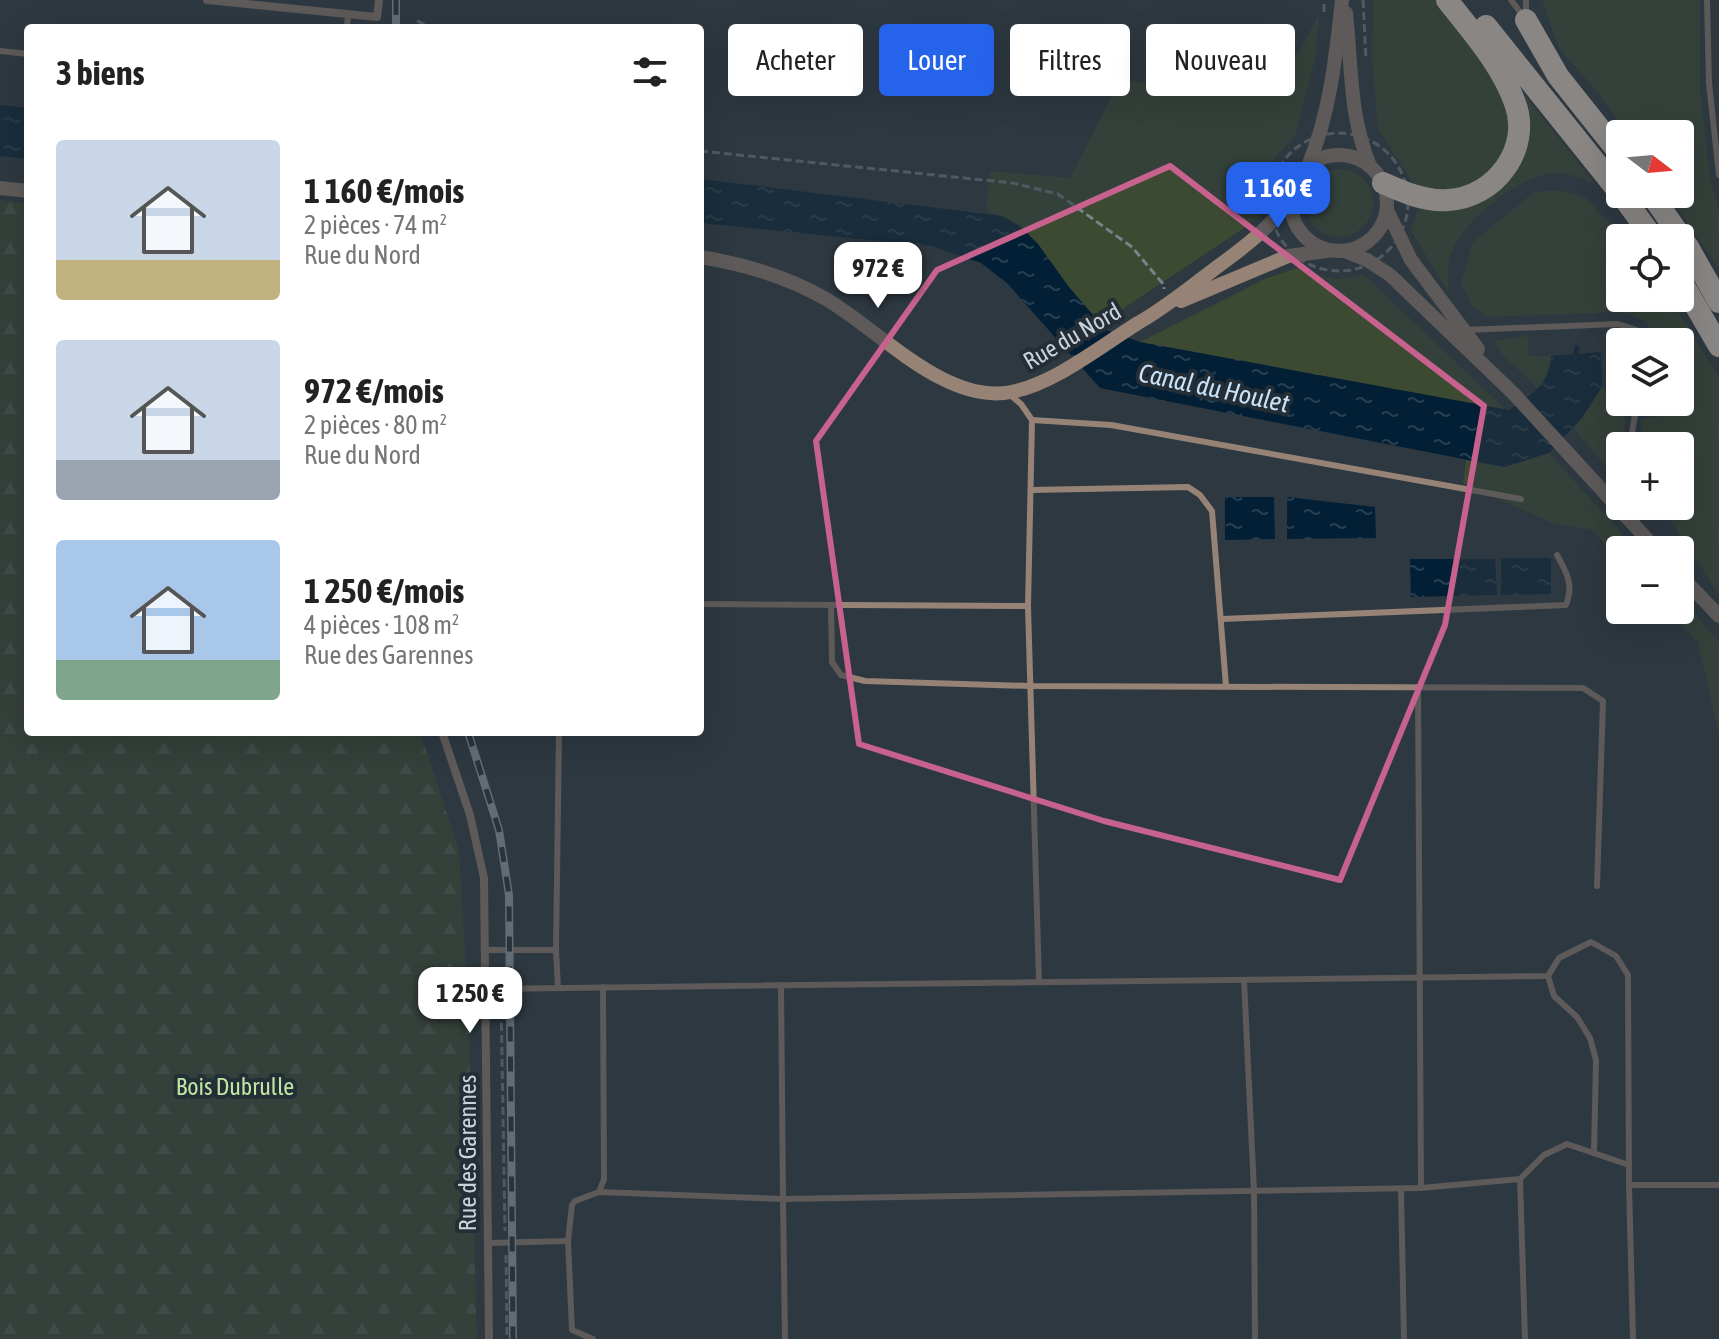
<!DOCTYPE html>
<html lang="fr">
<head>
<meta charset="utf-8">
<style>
	body { margin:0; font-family:"Asap Condensed",sans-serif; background:#f6f6f6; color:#222; height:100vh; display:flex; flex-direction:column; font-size:30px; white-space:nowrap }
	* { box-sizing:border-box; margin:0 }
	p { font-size:26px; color:#767676 }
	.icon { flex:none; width:44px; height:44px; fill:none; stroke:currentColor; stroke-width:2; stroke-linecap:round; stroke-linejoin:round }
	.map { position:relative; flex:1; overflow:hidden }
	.side { position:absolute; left:24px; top:24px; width:680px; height:712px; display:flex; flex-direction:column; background:#fff; border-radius:8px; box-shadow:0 8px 32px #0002 }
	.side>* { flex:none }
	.top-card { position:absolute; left:728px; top:24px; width:760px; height:72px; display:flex; gap:16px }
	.needle { width:52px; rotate:106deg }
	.buttons { position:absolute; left:1606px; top:120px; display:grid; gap:16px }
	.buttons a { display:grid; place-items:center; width:88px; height:88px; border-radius:8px; background:#fff; box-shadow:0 8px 32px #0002; font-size:40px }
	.price { position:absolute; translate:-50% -68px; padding:0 18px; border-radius:16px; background:#fff; color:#222; font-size:26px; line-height:52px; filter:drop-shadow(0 2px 4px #0008) }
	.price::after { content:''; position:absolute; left:50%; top:48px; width:24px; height:18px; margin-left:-12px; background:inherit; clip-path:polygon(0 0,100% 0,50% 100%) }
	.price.on { background:#2563eb; color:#fff }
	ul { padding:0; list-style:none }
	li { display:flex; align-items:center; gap:24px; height:200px; padding:0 32px }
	li span { display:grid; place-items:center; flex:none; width:224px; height:160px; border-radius:8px; color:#555 }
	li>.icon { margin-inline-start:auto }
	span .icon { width:96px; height:96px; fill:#fffc; stroke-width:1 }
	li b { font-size:34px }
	h2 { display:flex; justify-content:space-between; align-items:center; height:96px; padding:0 32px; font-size:34px }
	.chip { padding:0 28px; border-radius:8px; background:#fff; box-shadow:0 8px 32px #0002; font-size:28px; line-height:72px }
	.chip.on { background:#2563eb; color:#fff }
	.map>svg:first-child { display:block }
</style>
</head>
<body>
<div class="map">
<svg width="1719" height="1339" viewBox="0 0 1719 1339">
	<defs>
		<pattern id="forest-firs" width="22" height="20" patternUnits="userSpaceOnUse" patternTransform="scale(2)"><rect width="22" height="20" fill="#3c4a32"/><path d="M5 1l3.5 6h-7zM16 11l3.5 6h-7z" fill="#57634f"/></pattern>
		<pattern id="water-ripples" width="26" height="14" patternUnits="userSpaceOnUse" patternTransform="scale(2)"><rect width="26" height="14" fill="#021f35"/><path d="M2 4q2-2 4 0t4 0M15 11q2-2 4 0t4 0" fill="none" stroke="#263f52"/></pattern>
	</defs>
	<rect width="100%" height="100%" fill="#2d3841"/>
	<g fill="#3c4a32">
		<path d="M1373,0H1439C1473,45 1544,118 1491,173C1479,184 1456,193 1439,192C1432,191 1423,188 1415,186L1378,129L1372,59Z"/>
		<polygon points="1542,0 1700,0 1700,94 1711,183 1719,207 1719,269 1668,194 1680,194 1680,134 1627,134 1600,95 1559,48"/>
		<polygon points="1319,14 1315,59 1295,136 1276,156 1263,189 1259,218 1100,324 1002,216 986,212 990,171 1070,178 1120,80 1257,93 1299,52"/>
		<path d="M1524,94L1596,185C1583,179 1570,173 1555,173C1518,175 1456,225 1449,261C1447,271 1449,283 1449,293L1411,231L1419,204L1443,209L1477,204L1496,194L1525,154L1531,131Z"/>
		<circle cx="1339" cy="203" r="34"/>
		<polygon points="1559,190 1585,197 1624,238 1620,238 1620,298 1669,298 1719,377 1719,595 1661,506 1680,506 1680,446 1640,446 1641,419 1656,417 1656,402 1680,402 1680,342 1656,342 1647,322 1623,312 1487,317 1472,306 1461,283 1473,242 1534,192"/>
		<path d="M1300,267C1321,279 1340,282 1363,274L1506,410L1140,342L1265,279Z"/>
		<polygon points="1528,336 1529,356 1551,356 1550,372 1539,389 1503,355 1494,341"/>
		<polygon points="1602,387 1625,419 1624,446 1620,446 1620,477 1615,478 1573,427"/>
		<polygon points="1549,453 1637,550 1620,550 1620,559 1592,530 1552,523 1463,483 1466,460 1504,467"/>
		<polygon points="1680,598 1719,641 1719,735 1698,642 1668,610 1680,610"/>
	</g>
	<polygon fill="url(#forest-firs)" points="0,200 28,204 28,732 420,732 459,850 469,1021 477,1339 0,1339"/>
	<g fill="url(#water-ripples)">
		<polygon points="0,105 28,108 28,159 0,156"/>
		<path d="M700,179L1002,216L1020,226L1038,244L1069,287L1106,330L1140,342L1509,410C1533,393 1548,387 1551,356L1601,352L1602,387L1581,419L1549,453L1504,467L1100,388L1007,283L981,263L931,246L700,223Z"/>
		<polygon points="1225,497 1274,497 1275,539 1225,540"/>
		<polygon points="1287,497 1375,507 1376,538 1287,539"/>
		<polygon points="1501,558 1551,558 1551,594 1501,595"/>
		<polygon points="1410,559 1495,559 1497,595 1411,597"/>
	</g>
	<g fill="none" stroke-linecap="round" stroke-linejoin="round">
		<polyline stroke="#021f35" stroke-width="5" points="1574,360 1577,348"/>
		<g stroke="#798289" stroke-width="3" stroke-dasharray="8 4" stroke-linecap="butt">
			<polyline points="1363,0 1366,59"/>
			<polyline points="1324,12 1324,0"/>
			<polyline points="417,21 434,28"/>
			<circle cx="1339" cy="202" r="69"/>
			<polyline points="700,151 1013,183 1058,194 1132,247 1164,285 1164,289"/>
			<polyline points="501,999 505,1231"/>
			<polyline points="506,1255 507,1339"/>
		</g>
		<g stroke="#978376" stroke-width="6">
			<polyline points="1511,0 1524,17"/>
			<polyline points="1526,0 1526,17"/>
			<polyline points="1707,0 1709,83 1719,175"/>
			<polyline points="347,28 348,14"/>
			<polyline points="0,51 28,54"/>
			<polyline points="1464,330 1618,324 1637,330 1644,342"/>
			<polyline points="1008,393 1021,404 1032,420"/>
			<polyline points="1630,446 1637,402"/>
			<polyline points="1031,490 1188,487 1200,495 1212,511 1226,686"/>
			<polyline points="700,604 1028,606 1032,420 1111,425 1521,499"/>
			<polyline points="831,605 832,662 841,675 865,681 1030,686 1583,688 1603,701 1597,886"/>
			<polyline points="1028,606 1039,982"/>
			<path d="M1221,619L1566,605C1574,585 1567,573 1557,555"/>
			<polyline points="1418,687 1421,1188"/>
			<polyline points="486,950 556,950 558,988"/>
			<polyline points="556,950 559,732"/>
			<polyline points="1548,976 1554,996 1577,1017 1590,1038 1596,1060 1594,1153"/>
			<polyline points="1244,980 1254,1191 1255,1339"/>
			<polyline points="781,985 783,1199 1421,1188 1520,1179 1544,1155 1567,1144 1629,1165"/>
			<polyline points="486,989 1548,976 1559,958 1591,942 1616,956 1628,975 1629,1185 1633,1339"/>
			<polyline points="1520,1179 1525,1339"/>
			<polyline points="1629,1185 1719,1185"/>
			<polyline points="1401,1189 1404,1339"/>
			<polyline points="599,1192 783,1199 785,1339"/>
			<polyline points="488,1243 568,1241"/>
			<polyline points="593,1339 572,1330 568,1241 572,1205 575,1201 599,1192 604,1179 603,987"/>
		</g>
		<g stroke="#978376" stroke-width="8">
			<polyline points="207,0 377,17 379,0"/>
			<polyline points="442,732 470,815 484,878 489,1339"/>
		</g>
		<g stroke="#978376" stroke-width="14">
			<path d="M1346,13C1352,67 1349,115 1370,166"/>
			<circle cx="1339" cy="203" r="48"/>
			<path d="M1308,166C1330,114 1336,55 1342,0"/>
			<polyline points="0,188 28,191"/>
			<polyline points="1387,210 1411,260 1478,349"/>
			<polyline points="1345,251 1367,260 1390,275 1513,393 1657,550"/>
			<path d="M700,257C744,264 788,277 826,299C879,330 946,405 1011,392C1054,384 1101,346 1138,323C1163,309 1185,291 1208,274C1238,251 1271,230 1291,196"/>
			<polyline points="1181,301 1288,256 1327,251"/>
			<polyline points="1680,575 1719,616"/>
		</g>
		<g stroke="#f8e4d6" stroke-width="22">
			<polyline points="1526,20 1558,76 1620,154"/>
			<polyline points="1486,26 1620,193"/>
			<path d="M1383,183C1403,192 1426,202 1448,200C1495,198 1532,148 1515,103C1501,64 1472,32 1447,0"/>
			<polyline points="1621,194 1653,238"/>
			<polyline points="1651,194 1688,247 1719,302"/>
			<polyline points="1680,279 1719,346"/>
		</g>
		<g stroke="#a4abb2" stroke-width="8">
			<g id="rail">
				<polyline points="396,0 396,28"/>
				<polyline points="468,732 499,830 509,895 513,1339"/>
			</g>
		</g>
		<use href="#rail" stroke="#232e37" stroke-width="5" stroke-dasharray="15" stroke-linecap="butt"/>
	</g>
	<path d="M0 0H1719V1339H0ZM1170,166L1484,406L1445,625L1340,880L1104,821L859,744L816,441L937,270Z" fill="#2d3841" fill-opacity=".55" fill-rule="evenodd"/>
	<path fill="none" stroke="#c6628d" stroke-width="6" stroke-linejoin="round" d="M1170,166L1484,406L1445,625L1340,880L1104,821L859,744L816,441L937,270Z"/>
	<g text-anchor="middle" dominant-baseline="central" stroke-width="8" stroke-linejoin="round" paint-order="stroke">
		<g font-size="24" fill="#ccd2d8" stroke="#232e37">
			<text transform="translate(1072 336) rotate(-30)">Rue du Nord</text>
			<text transform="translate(467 1153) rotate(-90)">Rue des Garennes</text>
		</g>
		<g font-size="24" fill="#c0e6a2" stroke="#232e37">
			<text x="235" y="1086">Bois Dubrulle</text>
		</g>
		<g font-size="26" font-style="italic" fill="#cae2f8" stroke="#232e37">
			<text transform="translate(1214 388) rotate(12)">Canal du Houlet</text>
		</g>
	</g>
</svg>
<div class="buttons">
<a><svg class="needle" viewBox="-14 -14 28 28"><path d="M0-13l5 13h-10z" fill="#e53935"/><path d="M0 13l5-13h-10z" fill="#767676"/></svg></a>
<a><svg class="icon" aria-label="locate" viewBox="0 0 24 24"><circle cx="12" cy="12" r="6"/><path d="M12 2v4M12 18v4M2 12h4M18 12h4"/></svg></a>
<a><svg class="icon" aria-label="layers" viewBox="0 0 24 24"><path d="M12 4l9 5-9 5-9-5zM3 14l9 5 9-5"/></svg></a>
<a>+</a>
<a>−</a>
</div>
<b class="price on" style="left:1278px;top:230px">1 160 €</b>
<b class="price" style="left:878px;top:310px">972 €</b>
<b class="price" style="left:470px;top:1035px">1 250 €</b>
<div class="top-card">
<a class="chip">Acheter</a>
<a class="chip on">Louer</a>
<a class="chip">Filtres</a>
<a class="chip">Nouveau</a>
</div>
<section class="side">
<h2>3 biens<svg class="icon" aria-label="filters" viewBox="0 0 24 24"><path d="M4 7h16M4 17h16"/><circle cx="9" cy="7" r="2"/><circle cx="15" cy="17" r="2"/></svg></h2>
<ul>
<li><span style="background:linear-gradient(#c9d6e8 75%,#c2b280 0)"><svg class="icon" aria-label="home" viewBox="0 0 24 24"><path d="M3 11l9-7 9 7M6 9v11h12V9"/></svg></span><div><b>1 160 €/mois</b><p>2 pièces · 74 m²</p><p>Rue du Nord</p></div></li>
<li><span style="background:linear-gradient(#c9d6e8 75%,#9aa5b1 0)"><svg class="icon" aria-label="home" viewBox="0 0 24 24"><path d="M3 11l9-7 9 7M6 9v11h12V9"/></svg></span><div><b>972 €/mois</b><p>2 pièces · 80 m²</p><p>Rue du Nord</p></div></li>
<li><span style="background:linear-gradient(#a9c7e8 75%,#7fa58c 0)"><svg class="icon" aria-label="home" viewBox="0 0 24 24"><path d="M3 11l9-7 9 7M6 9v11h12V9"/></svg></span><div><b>1 250 €/mois</b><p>4 pièces · 108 m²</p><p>Rue des Garennes</p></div></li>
</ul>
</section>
</div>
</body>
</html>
